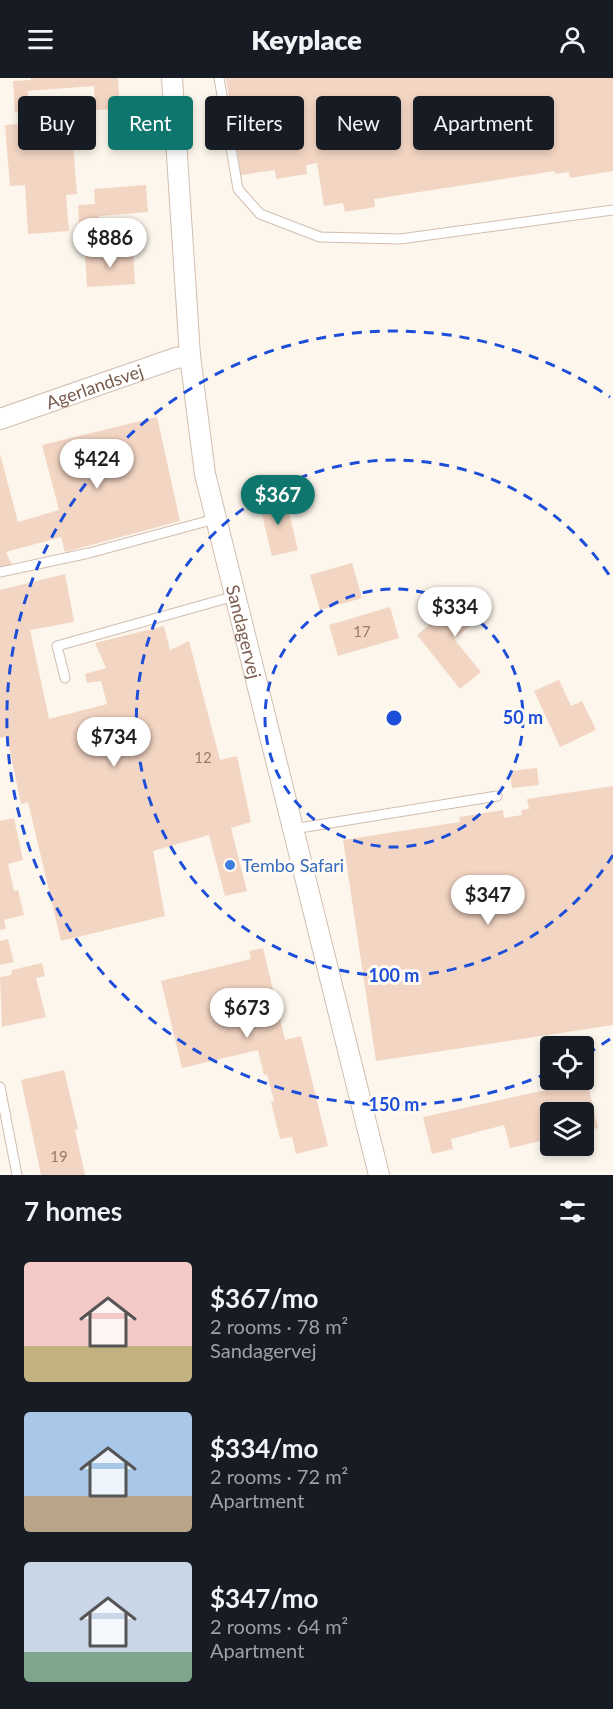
<!DOCTYPE html>
<html lang="en">
<head>
<meta charset="utf-8">
<style>
	body { margin:0; font-family:Lato,sans-serif; background:#20242c; color:#f1f3f6; height:100vh; display:flex; flex-direction:column; font-size:22px; white-space:nowrap }
	* { box-sizing:border-box; margin:0 }
	p { font-size:20px; color:#9ea1a6 }
	.icon { flex:none; width:33px; height:33px; fill:none; stroke:currentColor; stroke-width:2; stroke-linecap:round; stroke-linejoin:round }
	.map { position:relative; height:1097px; overflow:hidden }
	.details { display:flex; flex-direction:column; background:#171b24; flex:1 }
	.details>* { flex:none }
	.top-card { position:absolute; left:18px; top:18px; width:578px; height:54px; display:flex; gap:12px }
	.tools { position:absolute; left:540px; top:958px; display:grid; gap:12px }
	.tools a { display:grid; place-items:center; width:54px; height:54px; border-radius:6px; background:#171b24; box-shadow:0 3px 9px #0003; font-size:30px }
	.price { position:absolute; translate:-50% -51px; padding:0 14px; border-radius:21px; background:#fff; color:#222; font-size:20px; line-height:39px; filter:drop-shadow(0 2px 3px #0008) }
	.price::after { content:''; position:absolute; left:50%; top:36px; width:18px; height:14px; margin-left:-9px; background:inherit; clip-path:polygon(0 0,100% 0,50% 100%) }
	.price.selected { background:#0f766e; color:#fff }
	ul { padding:0; list-style:none }
	li { display:flex; align-items:center; gap:18px; height:150px; padding:0 24px }
	li span { display:grid; place-items:center; flex:none; width:168px; height:120px; border-radius:6px; color:#555 }
	li>.icon { margin-inline-start:auto }
	span .icon { width:72px; height:72px; fill:#fffc; stroke-width:1 }
	li b { font-size:26px }
	h2 { display:flex; justify-content:space-between; align-items:center; height:72px; padding:0 24px; font-size:26px }
	.tag { padding:0 21px; border-radius:6px; background:#171b24; box-shadow:0 3px 9px #0003; font-size:21px; line-height:54px }
	.tag.selected { background:#0f766e; color:#fff }
	header { display:flex; justify-content:space-between; align-items:center; height:78px; padding:0 24px; background:#171b24; font-size:27px; font-weight:800 }
	.map>svg:first-child { display:block }
</style>
</head>
<body>
<header><svg class="icon" aria-label="menu" viewBox="0 0 24 24"><path d="M4 6h16M4 12h16M4 18h16"/></svg>Keyplace<svg class="icon" aria-label="person" viewBox="0 0 24 24"><circle cx="12" cy="8" r="4"/><path d="M4 21q1-7 8-7t8 7"/></svg></header>
<div class="map">
<svg width="613" height="1097" viewBox="0 0 613 1097">
	<rect width="100%" height="100%" fill="#fdf6ec"/>
	<g fill="#f3d5c3">
		<polygon points="31,0 118,0 120,31 95,32 94,8 28,13 29,33 15,34 13,3 31,2"/>
		<polygon points="226,0 613,0 613,93 570,100 569,94 555,96 555,93 374,121 375,129 345,134 343,125 324,128 317,85 306,87 307,96 276,101 275,92 241,97"/>
		<polygon points="71,43 77,116 66,117 69,153 28,156 25,107 10,108 5,47"/>
		<polygon points="146,107 148,134 99,138 100,145 79,146 78,127 95,126 94,111"/>
		<polygon points="133,173 135,206 87,209 85,177"/>
		<polygon points="157,339 180,443 65,474 61,459 6,474 12,487 0,489 0,376 18,444 59,432 42,367"/>
		<polygon points="285,418 298,472 272,478 259,424"/>
		<polygon points="352,485 362,520 320,532 310,497"/>
		<polygon points="65,496 74,544 30,552 49,641 107,626 101,603 87,605 85,596 106,590 95,565 164,548 170,572 189,563 220,682 237,678 251,744 231,750 247,813 225,818 209,757 153,773 165,838 61,863 28,724 21,726 7,658 0,660 0,512"/>
		<polygon points="474,511 491,531 454,561 481,594 460,611 417,557"/>
		<polygon points="390,529 399,560 338,578 329,547"/>
		<polygon points="559,602 571,628 582,623 596,652 560,669 534,613"/>
		<polygon points="537,690 539,707 512,710 510,693"/>
		<polygon points="613,708 613,947 376,983 343,762 460,744 459,739 503,732 504,740 522,737 521,732 529,731 527,721"/>
		<polygon points="14,740 23,782 8,786 14,813 18,812 24,837 4,842 6,851 0,852 0,743"/>
		<polygon points="8,861 14,884 0,887 0,863"/>
		<polygon points="263,870 285,962 301,958 328,1068 296,1076 292,1059 280,1061 271,1024 274,1023 267,996 264,997 258,972 182,990 161,903 251,881 249,873"/>
		<polygon points="42,885 45,898 36,900 46,939 2,949 0,899 11,897 12,892"/>
		<polygon points="64,992 78,1051 75,1052 85,1097 41,1097 21,1002"/>
		<polygon points="587,1003 598,1050 584,1053 584,1035 550,1035 550,1061 510,1070 504,1047 451,1061 453,1071 432,1076 423,1039"/>
	</g>
	<g fill="none" stroke-linecap="round" stroke-linejoin="round">
		<g stroke="#d1beb0" stroke-width="11">
			<g id="lane">
				<polyline points="219,0 238,111 260,136 320,159 400,161 613,132"/>
				<polyline points="0,494 89,475 215,441"/>
				<polyline points="65,600 57,568 235,518"/>
				<polyline points="293,751 497,718"/>
				<polyline points="0,1009 17,1097"/>
			</g>
		</g>
		<g stroke="#d1beb0" stroke-width="22">
			<g id="street">
				<path id="s1" d="M172,0L190,278L205,396L379,1097"/>
				<path id="s2" d="M0,341L176,280L190,278"/>
			</g>
		</g>
		<use href="#lane" stroke="#fff" stroke-width="9"/>
		<use href="#street" stroke="#fff" stroke-width="20"/>
	</g>
	<g fill="none" stroke="#1d4ed8" stroke-width="3" stroke-dasharray="10 8">
		<circle cx="394" cy="640" r="129"/>
		<path d="M613 777A258 258 0 1 1 613 503"/>
		<path d="M610 961A387 387 0 0 1 585 977M548 995A387 387 0 1 1 610 319"/>
	</g>
	<circle fill="#3f7fe0" stroke="#fffaf3" stroke-width="2" cx="230" cy="787" r="6"/>
	<g text-anchor="middle" dominant-baseline="central" stroke-width="6" stroke-linejoin="round" paint-order="stroke">
		<g font-size="15" fill="#987a6a">
			<text x="362" y="553">17</text>
			<text x="203" y="679">12</text>
			<text x="59" y="1078">19</text>
		</g>
		<g font-size="18" fill="#7a5c4d" stroke="#fffaf3">
			<text stroke="none"><textPath href="#s2" startOffset="100">Agerlandsvej</textPath></text>
			<text stroke="none"><textPath href="#s1" startOffset="560">Sandagervej</textPath></text>
		</g>
		<g font-size="18" fill="#366cbe" stroke="#fffaf3" text-anchor="start">
			<text x="242" y="787">Tembo Safari</text>
		</g>
	</g>
	<circle cx="394" cy="640" r="9" fill="#1d4ed8" stroke="#fffaf3" stroke-width="3"/>
	<g font-size="18" text-anchor="middle" font-weight="bold" fill="#1d4ed8" stroke="#fffaf3" stroke-width="6" stroke-linejoin="round" paint-order="stroke">
		<text x="523" y="646">50 m</text>
		<text x="394" y="904">100 m</text>
		<text x="394" y="1033">150 m</text>
	</g>
</svg>
<div class="tools">
<a><svg class="icon" aria-label="locate" viewBox="0 0 24 24"><circle cx="12" cy="12" r="6"/><path d="M12 2v4M12 18v4M2 12h4M18 12h4"/></svg></a>
<a><svg class="icon" aria-label="layers" viewBox="0 0 24 24"><path d="M12 4l9 5-9 5-9-5zM3 14l9 5 9-5"/></svg></a>
</div>
<b class="price" style="left:110px;top:191px">$886</b>
<b class="price" style="left:97px;top:412px">$424</b>
<b class="price selected" style="left:278px;top:448px">$367</b>
<b class="price" style="left:455px;top:560px">$334</b>
<b class="price" style="left:114px;top:690px">$734</b>
<b class="price" style="left:488px;top:848px">$347</b>
<b class="price" style="left:247px;top:961px">$673</b>
<div class="top-card">
<a class="tag">Buy</a>
<a class="tag selected">Rent</a>
<a class="tag">Filters</a>
<a class="tag">New</a>
<a class="tag">Apartment</a>
</div>
</div>
<section class="details">
<h2>7 homes<svg class="icon" aria-label="filters" viewBox="0 0 24 24"><path d="M4 7h16M4 17h16"/><circle cx="9" cy="7" r="2"/><circle cx="15" cy="17" r="2"/></svg></h2>
<ul>
<li><span style="background:linear-gradient(#f6c9c9 70%,#c2b280 0)"><svg class="icon" aria-label="home" viewBox="0 0 24 24"><path d="M3 11l9-7 9 7M6 9v11h12V9"/></svg></span><div><b>$367/mo</b><p>2 rooms · 78 m²</p><p>Sandagervej</p></div></li>
<li><span style="background:linear-gradient(#a9c7e8 70%,#b9a48a 0)"><svg class="icon" aria-label="home" viewBox="0 0 24 24"><path d="M3 11l9-7 9 7M6 9v11h12V9"/></svg></span><div><b>$334/mo</b><p>2 rooms · 72 m²</p><p>Apartment</p></div></li>
<li><span style="background:linear-gradient(#c9d6e8 75%,#7fa58c 0)"><svg class="icon" aria-label="home" viewBox="0 0 24 24"><path d="M3 11l9-7 9 7M6 9v11h12V9"/></svg></span><div><b>$347/mo</b><p>2 rooms · 64 m²</p><p>Apartment</p></div></li>
</ul>
</section>
</body>
</html>
